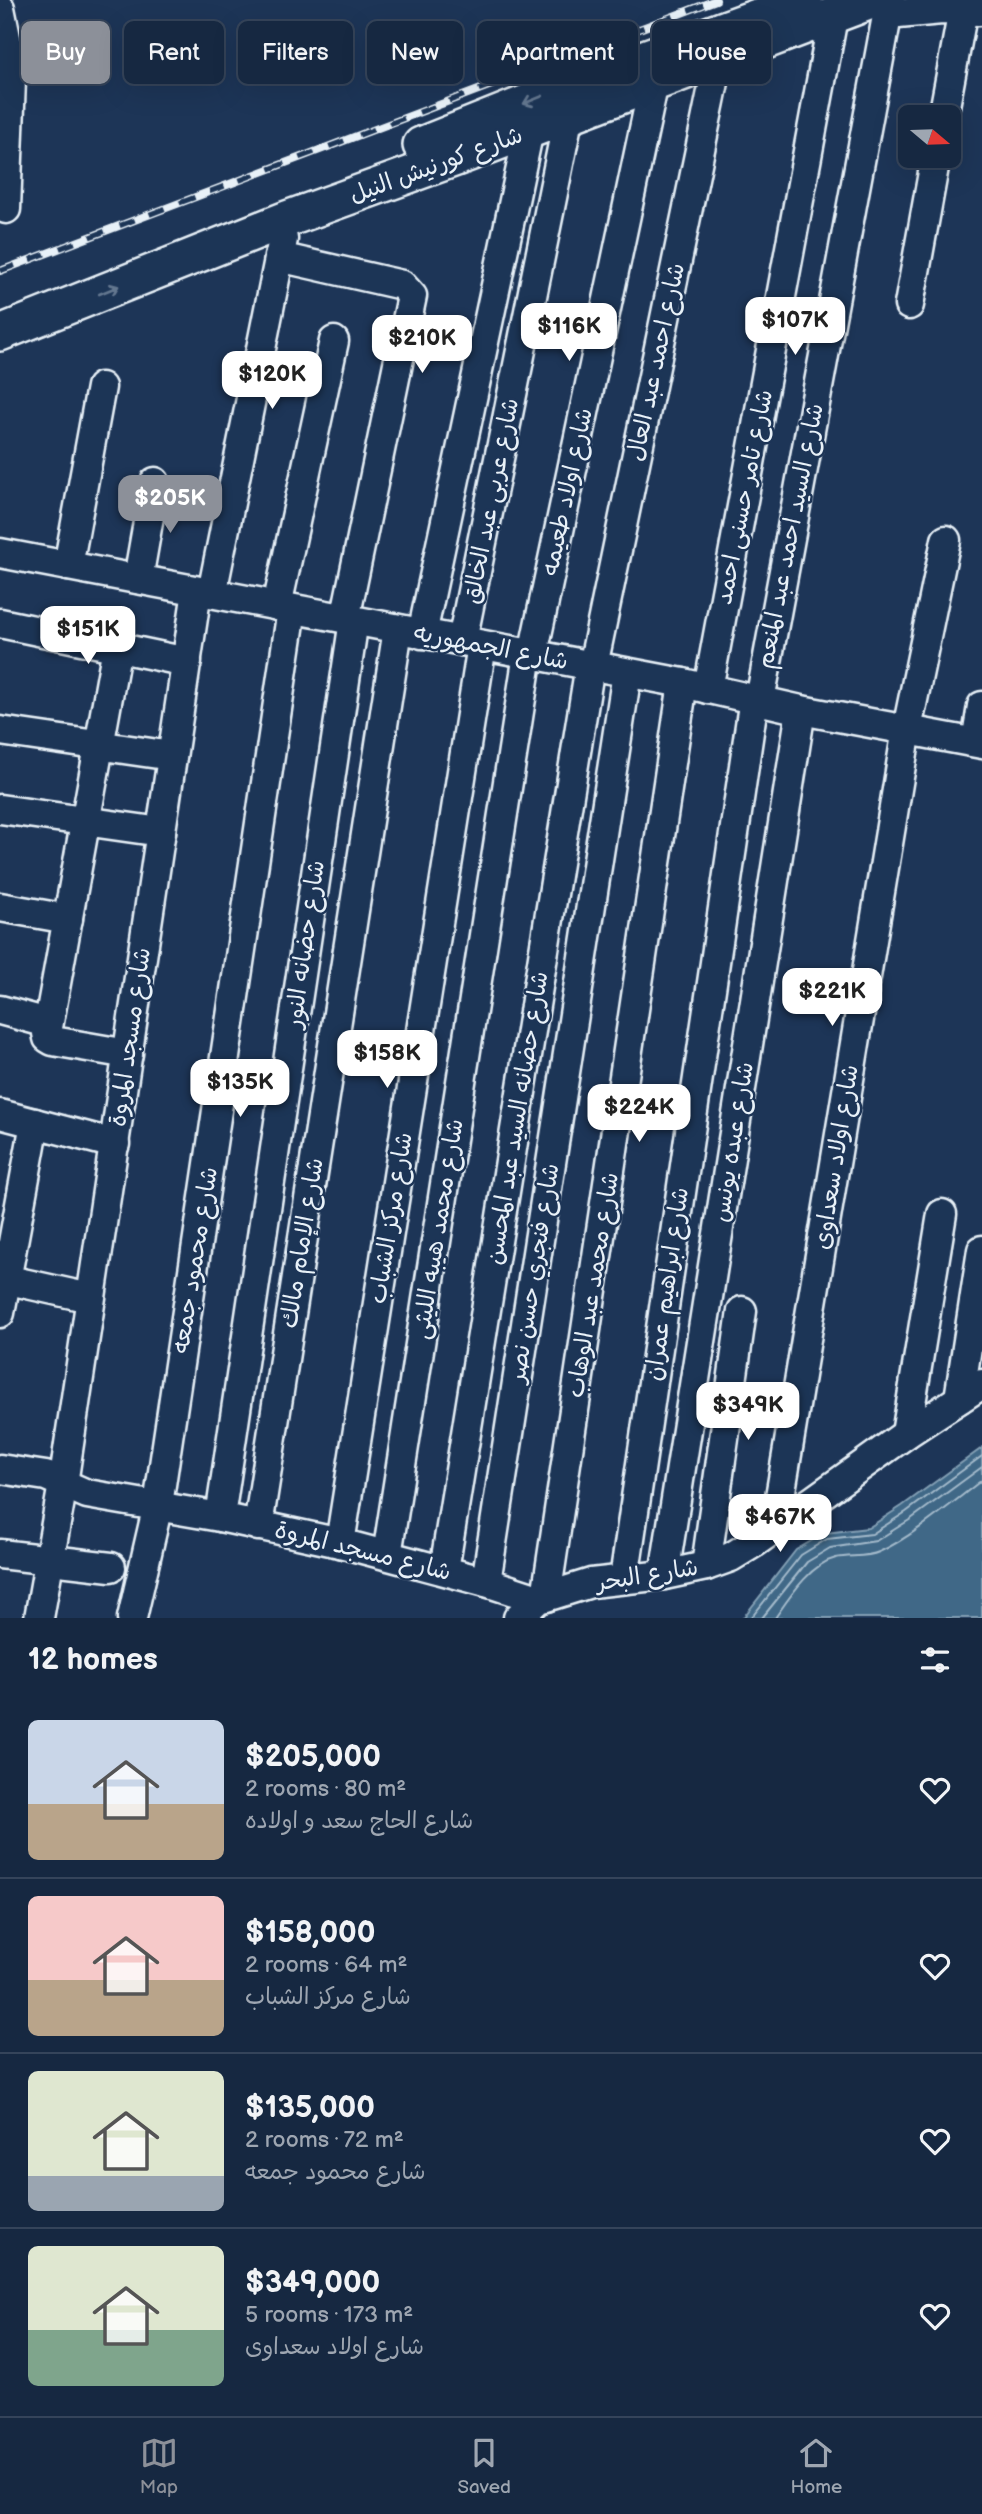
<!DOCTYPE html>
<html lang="en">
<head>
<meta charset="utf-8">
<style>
	body { margin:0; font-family:"Balsamiq Sans","Playpen Sans Arabic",sans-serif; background:#23344c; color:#f1f3f6; height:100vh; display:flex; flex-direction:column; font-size:26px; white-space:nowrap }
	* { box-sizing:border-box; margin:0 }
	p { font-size:23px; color:#9ea6b1 }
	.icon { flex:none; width:38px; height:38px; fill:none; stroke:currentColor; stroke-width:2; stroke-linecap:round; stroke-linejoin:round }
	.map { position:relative; height:1618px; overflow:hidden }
	.panel { display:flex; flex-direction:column; background:#162841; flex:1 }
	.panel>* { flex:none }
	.hud { position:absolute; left:21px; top:21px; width:942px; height:63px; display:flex; gap:14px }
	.needle { width:46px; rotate:109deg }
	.buttons { position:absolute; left:898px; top:105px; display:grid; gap:14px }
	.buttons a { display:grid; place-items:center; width:63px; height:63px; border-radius:10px; background:#162841; box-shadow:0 7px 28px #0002,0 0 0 2px #35445a; font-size:35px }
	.price { position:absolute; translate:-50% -60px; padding:0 16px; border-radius:14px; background:#fff; color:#222; font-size:23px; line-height:46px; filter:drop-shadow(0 2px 4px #0008) }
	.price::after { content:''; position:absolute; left:50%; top:42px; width:21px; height:16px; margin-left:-10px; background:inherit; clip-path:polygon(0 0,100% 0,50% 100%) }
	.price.current { background:#8c9099; color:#fff }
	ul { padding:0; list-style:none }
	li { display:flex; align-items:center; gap:21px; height:175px; padding:0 28px }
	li+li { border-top:2px solid #35445a }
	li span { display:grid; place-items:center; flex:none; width:196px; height:140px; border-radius:10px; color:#555 }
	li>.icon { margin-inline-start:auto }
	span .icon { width:84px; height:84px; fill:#fffc; stroke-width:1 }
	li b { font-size:30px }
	h2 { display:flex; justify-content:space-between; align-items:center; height:84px; padding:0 28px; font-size:30px }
	.tag { padding:0 24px; border-radius:10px; background:#162841; box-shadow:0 7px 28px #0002,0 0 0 2px #35445a; font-size:24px; line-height:63px }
	.tag.current { background:#8c9099; color:#fff }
	.tabs { display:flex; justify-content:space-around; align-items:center; height:98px; border-top:2px solid #35445a; background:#162841; font-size:19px; color:#9ea6b1 }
	.tabs a { display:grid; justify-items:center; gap:4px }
	.tabs .current { color:#8c9099 }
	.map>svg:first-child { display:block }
</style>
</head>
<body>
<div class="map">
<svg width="982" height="1618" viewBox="0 0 982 1618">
	<rect width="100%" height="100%" fill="#1d3557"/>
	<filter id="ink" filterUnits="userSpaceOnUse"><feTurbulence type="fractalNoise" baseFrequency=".0143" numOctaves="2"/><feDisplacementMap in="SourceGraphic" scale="14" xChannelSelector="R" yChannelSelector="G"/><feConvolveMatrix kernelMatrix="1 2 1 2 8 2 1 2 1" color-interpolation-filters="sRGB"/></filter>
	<g filter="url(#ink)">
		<polygon fill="#3f6887" stroke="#839fb4" stroke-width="2" points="982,1448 982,1618 743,1618 796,1550 825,1533 868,1528 902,1506"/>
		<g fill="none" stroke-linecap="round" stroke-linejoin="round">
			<g stroke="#a4bacb" stroke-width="2">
				<polyline points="751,1618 801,1555 827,1539 872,1534 906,1512 982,1456"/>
				<polyline points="762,1618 807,1562 830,1548 876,1541 911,1519 982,1467"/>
				<path d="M775,1618C789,1598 810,1564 836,1558C850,1555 866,1558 879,1552C911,1538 953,1502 982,1480"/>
			</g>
			<g stroke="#e8f1f8" stroke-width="33">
				<g id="minor">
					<polyline points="0,8 9,52 11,80 6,209"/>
					<polyline points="887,15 942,10 979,11"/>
					<polyline points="943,117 963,10"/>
					<polyline points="279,257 402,285 412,296 345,619"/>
					<polyline points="909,305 936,156"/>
					<polyline points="0,553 683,683 801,710 982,744"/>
					<polyline points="68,566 101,387"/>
					<polyline points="138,579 155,482"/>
					<polyline points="212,593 283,239"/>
					<polyline points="277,606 334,341"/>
					<polyline points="0,623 187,662"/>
					<polyline points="422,634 529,130"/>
					<polyline points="462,641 569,114"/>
					<polyline points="117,647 47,1033 48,1038 53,1041 128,1054"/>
					<polyline points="533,654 654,82"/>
					<polyline points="593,666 719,58"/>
					<polyline points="708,689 833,17"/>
					<polyline points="760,700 890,0"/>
					<polyline points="0,731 172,756"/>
					<polyline points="976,742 982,706"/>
					<polyline points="0,809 161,832"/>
					<polyline points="0,907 68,919"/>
					<polyline points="0,1010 48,1023"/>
					<polyline points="0,1114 115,1144"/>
					<polyline points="0,1278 90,1298"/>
					<polyline points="0,1313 35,1123"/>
					<polyline points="959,1399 982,1250"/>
					<polyline points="906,1434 942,1214"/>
					<polyline points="0,1469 46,1476 87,1494 220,1517 340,1543 486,1582 538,1599"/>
					<polyline points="220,1517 354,620"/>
					<polyline points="258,1526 398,629"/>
					<polyline points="775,1527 907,729 946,540"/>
					<polyline points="340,1543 482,645"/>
					<polyline points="0,1554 111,1567"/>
					<polyline points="387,1555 528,654"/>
					<polyline points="706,1566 742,1311"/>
					<polyline points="444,1570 590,665"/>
					<polyline points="664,1575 801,710"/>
					<polyline points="624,1579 754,698"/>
					<polyline points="486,1582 627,673"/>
					<polyline points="546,1597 683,683"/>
					<polyline points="39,1618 63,1484 197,591"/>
					<polyline points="132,1618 158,1505 292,609"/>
					<polyline points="518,1618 538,1599 546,1597 591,1583 664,1575 706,1566 731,1557 754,1543 906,1434 982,1384"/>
				</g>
			</g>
			<g stroke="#e8f1f8" stroke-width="40">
				<g id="major">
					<polyline points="421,145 584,80 804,0"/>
					<polyline points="0,333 287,219 456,158 874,0"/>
				</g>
			</g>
			<use href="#minor" stroke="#1d3557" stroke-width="28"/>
			<use href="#major" stroke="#1d3557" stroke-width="35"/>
			<g stroke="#e8f1f8" stroke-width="8">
				<polyline id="rail" points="0,271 716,0"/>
			</g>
			<use href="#rail" stroke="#1d3557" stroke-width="5" stroke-dasharray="16" stroke-linecap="butt"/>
		</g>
		<defs><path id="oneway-shaft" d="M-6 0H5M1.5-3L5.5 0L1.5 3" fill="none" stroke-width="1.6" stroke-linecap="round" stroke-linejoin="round" transform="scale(1.75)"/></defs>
		<g stroke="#64778f">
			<use href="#oneway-shaft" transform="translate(533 100) rotate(158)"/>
			<use href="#oneway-shaft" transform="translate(109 290) rotate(-22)"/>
		</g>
	</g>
	<g text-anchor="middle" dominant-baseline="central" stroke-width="5" stroke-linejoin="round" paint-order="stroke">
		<g font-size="24" fill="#e8f1f8" stroke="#1d3557">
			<text transform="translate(436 165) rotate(-20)">شارع كورنيش النيل</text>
			<text transform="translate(656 362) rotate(-78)">شارع احمد عبد العال</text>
			<text transform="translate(567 492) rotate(-78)">شارع اولاد طعيمه</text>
			<text transform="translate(744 497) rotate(-79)">شارع تامر حسنى احمد</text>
			<text transform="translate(491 501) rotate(-79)">شارع عربى عبد الخالق</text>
			<text transform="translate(790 536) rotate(-79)">شارع السيد احمد عبد المنعم</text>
			<text transform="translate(491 647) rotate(11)">شارع الجمهوريه</text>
			<text transform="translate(305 944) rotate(-82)">شارع حضانه النور</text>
			<text transform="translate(130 1037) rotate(-82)">شارع مسجد المروة</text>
			<text transform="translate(517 1118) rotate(-81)">شارع حضانه السيد عبد المحسن</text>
			<text transform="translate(733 1142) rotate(-81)">شارع عبده يونس</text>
			<text transform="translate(836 1157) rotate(-81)">شارع اولاد سعداوى</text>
			<text transform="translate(391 1218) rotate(-81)">شارع مركز الشباب</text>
			<text transform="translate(438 1229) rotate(-81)">شارع محمد هيبه الليثى</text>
			<text transform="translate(302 1243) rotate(-81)">شارع الإمام مالك</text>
			<text transform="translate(195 1260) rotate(-81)">شارع محمود جمعه</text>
			<text transform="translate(534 1273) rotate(-81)">شارع فنجري حسن نصر</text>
			<text transform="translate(667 1284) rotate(-82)">شارع ابراهيم عمران</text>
			<text transform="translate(593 1285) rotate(-81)">شارع محمد عبد الوهاب</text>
			<text transform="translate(363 1551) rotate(14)">شارع مسجد المروة</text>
			<text transform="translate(647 1575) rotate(-9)">شارع البحر</text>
		</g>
	</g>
</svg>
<div class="buttons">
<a><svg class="needle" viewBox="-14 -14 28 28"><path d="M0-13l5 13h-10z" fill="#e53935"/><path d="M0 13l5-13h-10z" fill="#9ea6b1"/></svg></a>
</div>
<b class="price" style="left:795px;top:357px">$107K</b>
<b class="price" style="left:569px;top:363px">$116K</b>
<b class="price" style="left:422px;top:375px">$210K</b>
<b class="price" style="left:272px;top:411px">$120K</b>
<b class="price current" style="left:170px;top:535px">$205K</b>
<b class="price" style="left:88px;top:666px">$151K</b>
<b class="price" style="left:832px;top:1028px">$221K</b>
<b class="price" style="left:387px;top:1090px">$158K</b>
<b class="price" style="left:240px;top:1119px">$135K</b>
<b class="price" style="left:639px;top:1144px">$224K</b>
<b class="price" style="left:748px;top:1442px">$349K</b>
<b class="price" style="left:780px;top:1554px">$467K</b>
<div class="hud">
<a class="tag current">Buy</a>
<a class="tag">Rent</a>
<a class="tag">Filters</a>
<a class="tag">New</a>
<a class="tag">Apartment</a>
<a class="tag">House</a>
</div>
</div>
<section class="panel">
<h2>12 homes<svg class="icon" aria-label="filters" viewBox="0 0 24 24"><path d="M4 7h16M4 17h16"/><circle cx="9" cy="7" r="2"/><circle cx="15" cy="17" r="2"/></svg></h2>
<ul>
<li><span style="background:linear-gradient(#c9d6e8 60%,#b9a48a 0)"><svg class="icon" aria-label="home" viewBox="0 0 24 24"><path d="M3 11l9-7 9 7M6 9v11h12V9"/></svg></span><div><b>$205,000</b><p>2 rooms · 80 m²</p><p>شارع الحاج سعد و اولاده</p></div><svg class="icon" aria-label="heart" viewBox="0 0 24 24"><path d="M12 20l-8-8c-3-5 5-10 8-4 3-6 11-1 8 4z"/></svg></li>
<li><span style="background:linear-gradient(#f6c9c9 60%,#b9a48a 0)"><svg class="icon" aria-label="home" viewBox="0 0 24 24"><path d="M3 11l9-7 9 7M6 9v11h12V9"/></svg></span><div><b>$158,000</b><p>2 rooms · 64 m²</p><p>شارع مركز الشباب</p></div><svg class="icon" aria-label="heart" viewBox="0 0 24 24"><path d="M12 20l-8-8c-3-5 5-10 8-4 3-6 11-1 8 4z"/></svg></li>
<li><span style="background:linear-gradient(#dfe7d0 75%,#9aa5b1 0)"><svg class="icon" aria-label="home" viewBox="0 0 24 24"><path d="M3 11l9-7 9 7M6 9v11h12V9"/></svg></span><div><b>$135,000</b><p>2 rooms · 72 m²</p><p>شارع محمود جمعه</p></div><svg class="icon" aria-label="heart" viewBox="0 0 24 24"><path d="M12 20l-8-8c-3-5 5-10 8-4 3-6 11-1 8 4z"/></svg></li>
<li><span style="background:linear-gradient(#dfe7d0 60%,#7fa58c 0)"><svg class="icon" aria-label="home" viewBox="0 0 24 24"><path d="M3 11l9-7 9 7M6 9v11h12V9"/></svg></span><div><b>$349,000</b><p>5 rooms · 173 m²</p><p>شارع اولاد سعداوى</p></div><svg class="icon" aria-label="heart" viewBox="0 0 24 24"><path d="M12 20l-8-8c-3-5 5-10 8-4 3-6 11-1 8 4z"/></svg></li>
</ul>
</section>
<nav class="tabs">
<a class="current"><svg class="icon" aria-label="map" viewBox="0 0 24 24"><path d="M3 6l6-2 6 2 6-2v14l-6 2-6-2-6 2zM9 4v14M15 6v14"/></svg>Map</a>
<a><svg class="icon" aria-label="saved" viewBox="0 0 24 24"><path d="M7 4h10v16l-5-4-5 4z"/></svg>Saved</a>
<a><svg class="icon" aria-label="home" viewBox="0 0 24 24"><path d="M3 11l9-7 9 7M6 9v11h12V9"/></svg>Home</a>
</nav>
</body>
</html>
